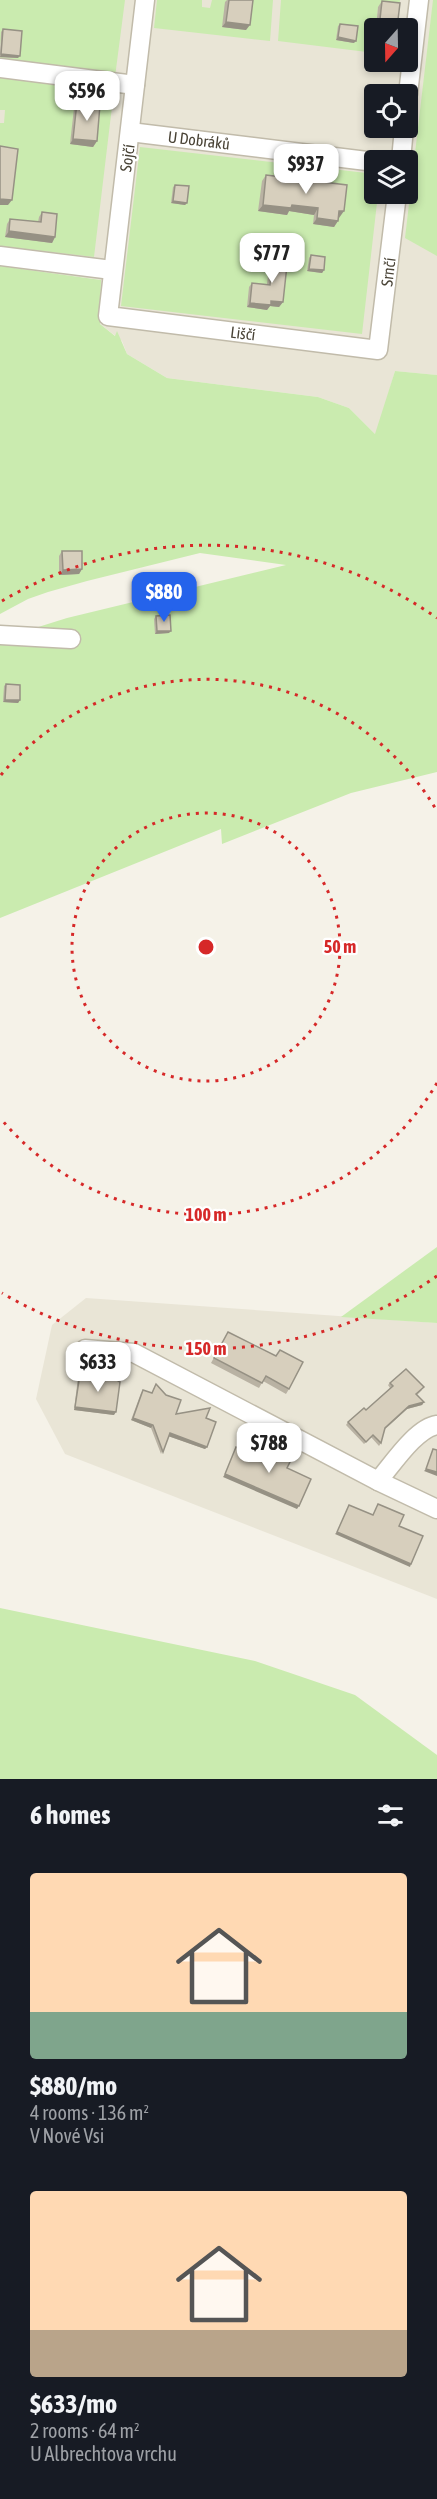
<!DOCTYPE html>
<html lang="en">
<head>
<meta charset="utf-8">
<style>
	body { margin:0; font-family:"Asap Condensed",sans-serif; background:#20242c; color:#f1f3f6; height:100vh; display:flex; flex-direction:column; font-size:22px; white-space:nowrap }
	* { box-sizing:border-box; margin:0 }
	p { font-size:20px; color:#9ea1a6 }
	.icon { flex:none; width:33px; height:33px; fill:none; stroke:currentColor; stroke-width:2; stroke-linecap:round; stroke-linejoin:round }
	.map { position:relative; height:1779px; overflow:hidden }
	.side { display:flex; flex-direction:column; background:#171b24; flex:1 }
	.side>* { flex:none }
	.needle { width:39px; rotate:200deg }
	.fabs { position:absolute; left:364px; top:18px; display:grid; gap:12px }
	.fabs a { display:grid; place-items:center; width:54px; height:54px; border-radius:6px; background:#171b24; box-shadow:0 3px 9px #0003; font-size:30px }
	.price { position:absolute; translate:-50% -51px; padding:0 14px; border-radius:12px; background:#fff; color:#222; font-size:20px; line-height:39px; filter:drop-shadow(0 2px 3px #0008) }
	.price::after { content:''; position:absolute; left:50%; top:36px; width:18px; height:14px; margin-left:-9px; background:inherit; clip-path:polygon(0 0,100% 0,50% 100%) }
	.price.on { background:#2563eb; color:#fff }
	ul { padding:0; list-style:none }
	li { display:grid; align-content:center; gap:12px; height:318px; padding:0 30px }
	li span { display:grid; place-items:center; height:186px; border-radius:6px; color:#555 }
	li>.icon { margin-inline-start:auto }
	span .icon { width:108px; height:108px; fill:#fffc; stroke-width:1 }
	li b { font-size:26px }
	h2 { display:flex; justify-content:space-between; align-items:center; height:72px; padding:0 30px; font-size:26px }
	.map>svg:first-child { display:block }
</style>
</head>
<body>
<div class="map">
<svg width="437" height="1779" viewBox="0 0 437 1779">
	<rect width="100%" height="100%" fill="#f5f2e8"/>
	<g fill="#e9e5d6" fill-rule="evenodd">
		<path d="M0,0H437V375L395,371L376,435L349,408L318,397L167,378L127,354L122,341L100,324L101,280L0,266ZM375,28H408V62H375ZM375,94H408V128H375ZM375,160H408V194H375Z"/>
		<polygon points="86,1298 437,1323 437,1599 65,1454 36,1399 52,1325"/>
	</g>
	<g fill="#caebaf">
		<polygon points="0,0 125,0 115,77 0,63 0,57 18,58 2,32 0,46"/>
		<polygon points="157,0 202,0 202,7 210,8 212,0 273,0 270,41 154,28"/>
		<polygon points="281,0 400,0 397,28 394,28 378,7 375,53 278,41"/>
		<polygon points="433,0 437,0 437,256 405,238"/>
		<polygon points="0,77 114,90 94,257 0,246 0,123 4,123 5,110 0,110"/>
		<polygon points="140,147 375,174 375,194 378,194 362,334 121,306"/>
		<polygon points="0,266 101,280 100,324 115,336 117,331 127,354 167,378 318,397 349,408 375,434 395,371 437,375 437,772 351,793 222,844 221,829 0,918 0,639 67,618 286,565 200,553 87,581 48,592 28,599 0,614"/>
		<polygon points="437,1247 437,1323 341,1317"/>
		<polygon points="0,1608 255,1661 355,1695 437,1755 437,1779 0,1779"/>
	</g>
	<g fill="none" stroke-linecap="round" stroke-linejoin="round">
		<g stroke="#c1bbaa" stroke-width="21">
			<g id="minor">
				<polyline points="145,0 108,316 378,350 397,194"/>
				<polyline points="0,68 135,85"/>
				<polyline points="408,94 419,0"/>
				<polyline points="130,132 375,162"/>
				<polyline points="401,160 404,128"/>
				<polyline points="0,256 112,270"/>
				<polyline points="0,635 71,639"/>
				<polyline points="85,1349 134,1353 378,1481 437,1509"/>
				<path d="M378,1481C392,1465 416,1428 437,1425"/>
			</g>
		</g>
		<use href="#minor" stroke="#fff" stroke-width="18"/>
	</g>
	<g fill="#b9b2a3">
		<polygon points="227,0 253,0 246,30 222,27 225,2"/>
		<polygon points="382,1 397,28 376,28 378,7"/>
		<polygon points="340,24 354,43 336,40 338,26"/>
		<polygon points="3,29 18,58 0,57 1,32"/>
		<polygon points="77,102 97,141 93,147 70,144 74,108"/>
		<polygon points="266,175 339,218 334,227 313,224 314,215 289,211 287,215 258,211 262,181"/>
		<polygon points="175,185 187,203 185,205 171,203 173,187"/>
		<polygon points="42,212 55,237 52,243 5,237 7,224 10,219 38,222 39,217"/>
		<polygon points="273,254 283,302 279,307 270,306 267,310 247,307 249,287 252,283 267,284 270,259"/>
		<polygon points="311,255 324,270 322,273 307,271 309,258"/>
		<polygon points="62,551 82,569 79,574 59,575 59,556"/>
		<polygon points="156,616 169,633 155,634 154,619"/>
		<polygon points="6,684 20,700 18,703 3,702 4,686"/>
		<polygon points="228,1332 289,1389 286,1394 263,1381 259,1388 211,1363"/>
		<polygon points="80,1374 114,1415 74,1410 78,1377"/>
		<polygon points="390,1383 422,1390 417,1395 424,1402 422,1405 407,1409 384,1430 381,1443 379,1446 371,1437 364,1444 346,1425 348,1422 366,1410 390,1388 388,1385"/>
		<polygon points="156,1384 176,1414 206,1418 207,1447 205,1449 168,1436 161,1454 151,1428 131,1420 141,1393 143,1390 152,1393"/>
	</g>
	<g fill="#969184">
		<polygon points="226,22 250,25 246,30 222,27"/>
		<polygon points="338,37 356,41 354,43 336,40"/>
		<polygon points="1,54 20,56 18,58 0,57"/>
		<polygon points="73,139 97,141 93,147 70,144"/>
		<polygon points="0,199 12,200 8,205 0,205"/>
		<polygon points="173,201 187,203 185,205 171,203"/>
		<polygon points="263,205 292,205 318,208 314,215 289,211 287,215 258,211"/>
		<polygon points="339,211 344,211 339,218 335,217"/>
		<polygon points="317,218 338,221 334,227 313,224"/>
		<polygon points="9,231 55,237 52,243 5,237"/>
		<polygon points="309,269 324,270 322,273 307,271"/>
		<polygon points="271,301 283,302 279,307 270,306 267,310 247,307 250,303"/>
		<polygon points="82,569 79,574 59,575 63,570"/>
		<polygon points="157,631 171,631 169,633 155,634"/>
		<polygon points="5,700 20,700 18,703 3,702"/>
		<polygon points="424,1402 422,1405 407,1409 383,1431 409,1406"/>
		<polygon points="75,1407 116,1412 114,1415 74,1410"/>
		<polygon points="133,1418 153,1425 151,1428 131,1420"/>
		<polygon points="170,1433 207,1447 205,1449 168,1436"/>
		<polygon points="426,1469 437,1472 437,1476 424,1471"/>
		<polygon points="225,1474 299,1506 297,1509 223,1477"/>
		<polygon points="337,1532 411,1564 410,1567 335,1534"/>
	</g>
	<g fill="#d7cfbd" stroke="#969184" stroke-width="1.5">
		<polygon points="229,0 253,0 250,25 226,22"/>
		<polygon points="382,1 400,3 397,28 379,28"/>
		<polygon points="340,24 358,26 356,41 338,37"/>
		<polygon points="3,29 22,31 20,56 1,54"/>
		<polygon points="77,102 100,105 97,141 73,139"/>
		<polygon points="0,146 18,149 12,200 0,199"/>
		<polygon points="266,175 347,185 344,211 339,211 338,221 317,218 318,208 292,205 291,208 263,205"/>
		<polygon points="175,185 189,186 187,203 173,201"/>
		<polygon points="42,212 57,214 55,237 9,231 10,219 41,222"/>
		<polygon points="273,254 288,256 283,302 271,301 271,305 250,303 252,283 270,285"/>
		<polygon points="311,255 325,257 324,270 309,269"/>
		<polygon points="62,551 82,551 82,569 63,570"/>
		<polygon points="170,615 171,631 157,631 156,616"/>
		<polygon points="6,684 20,685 20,700 5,700"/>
		<polygon points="228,1332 276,1356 280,1350 303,1362 289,1389 266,1376 262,1383 214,1358"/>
		<polygon points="406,1369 424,1387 416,1394 424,1402 409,1406 385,1428 381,1443 373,1435 366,1442 348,1422 364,1408 366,1410 393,1386 390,1383"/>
		<polygon points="80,1374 96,1377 109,1375 120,1382 116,1412 75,1407"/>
		<polygon points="156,1384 166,1395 181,1400 176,1414 210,1408 206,1418 216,1422 207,1447 170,1433 163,1452 153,1425 133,1418 143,1390 152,1393"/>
		<polygon points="265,1446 292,1458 287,1468 311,1479 299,1506 225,1474 236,1447 260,1457"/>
		<polygon points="433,1449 437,1450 437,1472 426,1469"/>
		<polygon points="378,1504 404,1515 399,1526 423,1536 411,1564 337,1532 349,1505 373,1515"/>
	</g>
	<g fill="none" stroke="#d62828" stroke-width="3" stroke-dasharray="3 6">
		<circle cx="206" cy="947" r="134"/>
		<path d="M437 1083A268 268 0 0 1 1 1119M1 775A268 268 0 0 1 437 811"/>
		<path d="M437 1276A402 402 0 0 1 2 1293M2 601A402 402 0 0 1 437 618"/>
	</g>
	<g text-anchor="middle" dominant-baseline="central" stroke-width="4.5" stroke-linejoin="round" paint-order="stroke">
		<g font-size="16" fill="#494336" stroke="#fff">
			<text transform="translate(199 140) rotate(7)">U Dobráků</text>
			<text transform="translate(127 158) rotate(-82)">Sojčí</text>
			<text transform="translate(388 272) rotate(-83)">Srnčí</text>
			<text transform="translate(243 333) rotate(7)">Liščí</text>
		</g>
	</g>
	<circle cx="206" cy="947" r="9" fill="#d62828" stroke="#fff" stroke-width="3"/>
	<g font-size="18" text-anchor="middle" font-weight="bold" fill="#d62828" stroke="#fff" stroke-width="4.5" stroke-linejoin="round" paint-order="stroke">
		<text x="340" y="953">50 m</text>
		<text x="206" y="1221">100 m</text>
		<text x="206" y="1355">150 m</text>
	</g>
</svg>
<div class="fabs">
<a><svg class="needle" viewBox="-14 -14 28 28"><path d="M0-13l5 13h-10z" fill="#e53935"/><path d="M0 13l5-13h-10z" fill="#9ea1a6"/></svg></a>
<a><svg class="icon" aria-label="locate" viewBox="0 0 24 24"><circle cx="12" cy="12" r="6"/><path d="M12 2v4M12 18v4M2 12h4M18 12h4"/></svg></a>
<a><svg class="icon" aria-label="layers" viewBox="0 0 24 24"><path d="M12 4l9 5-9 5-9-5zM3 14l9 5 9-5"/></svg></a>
</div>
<b class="price" style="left:87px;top:122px">$596</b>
<b class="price" style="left:306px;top:195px">$937</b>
<b class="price" style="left:272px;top:284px">$777</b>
<b class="price on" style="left:164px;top:623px">$880</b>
<b class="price" style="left:98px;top:1393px">$633</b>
<b class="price" style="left:269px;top:1474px">$788</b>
</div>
<section class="side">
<h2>6 homes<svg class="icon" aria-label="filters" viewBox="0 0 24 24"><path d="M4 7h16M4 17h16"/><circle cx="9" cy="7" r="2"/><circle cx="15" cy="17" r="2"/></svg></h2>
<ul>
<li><span style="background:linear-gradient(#ffd9b3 75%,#7fa58c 0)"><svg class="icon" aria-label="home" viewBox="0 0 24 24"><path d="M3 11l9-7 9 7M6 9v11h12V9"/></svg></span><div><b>$880/mo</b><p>4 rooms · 136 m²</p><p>V Nové Vsi</p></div></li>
<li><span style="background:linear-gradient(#ffd9b3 75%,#b9a48a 0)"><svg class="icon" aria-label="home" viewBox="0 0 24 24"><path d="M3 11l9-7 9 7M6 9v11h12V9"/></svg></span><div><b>$633/mo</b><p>2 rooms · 64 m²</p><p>U Albrechtova vrchu</p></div></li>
</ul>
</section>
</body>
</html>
